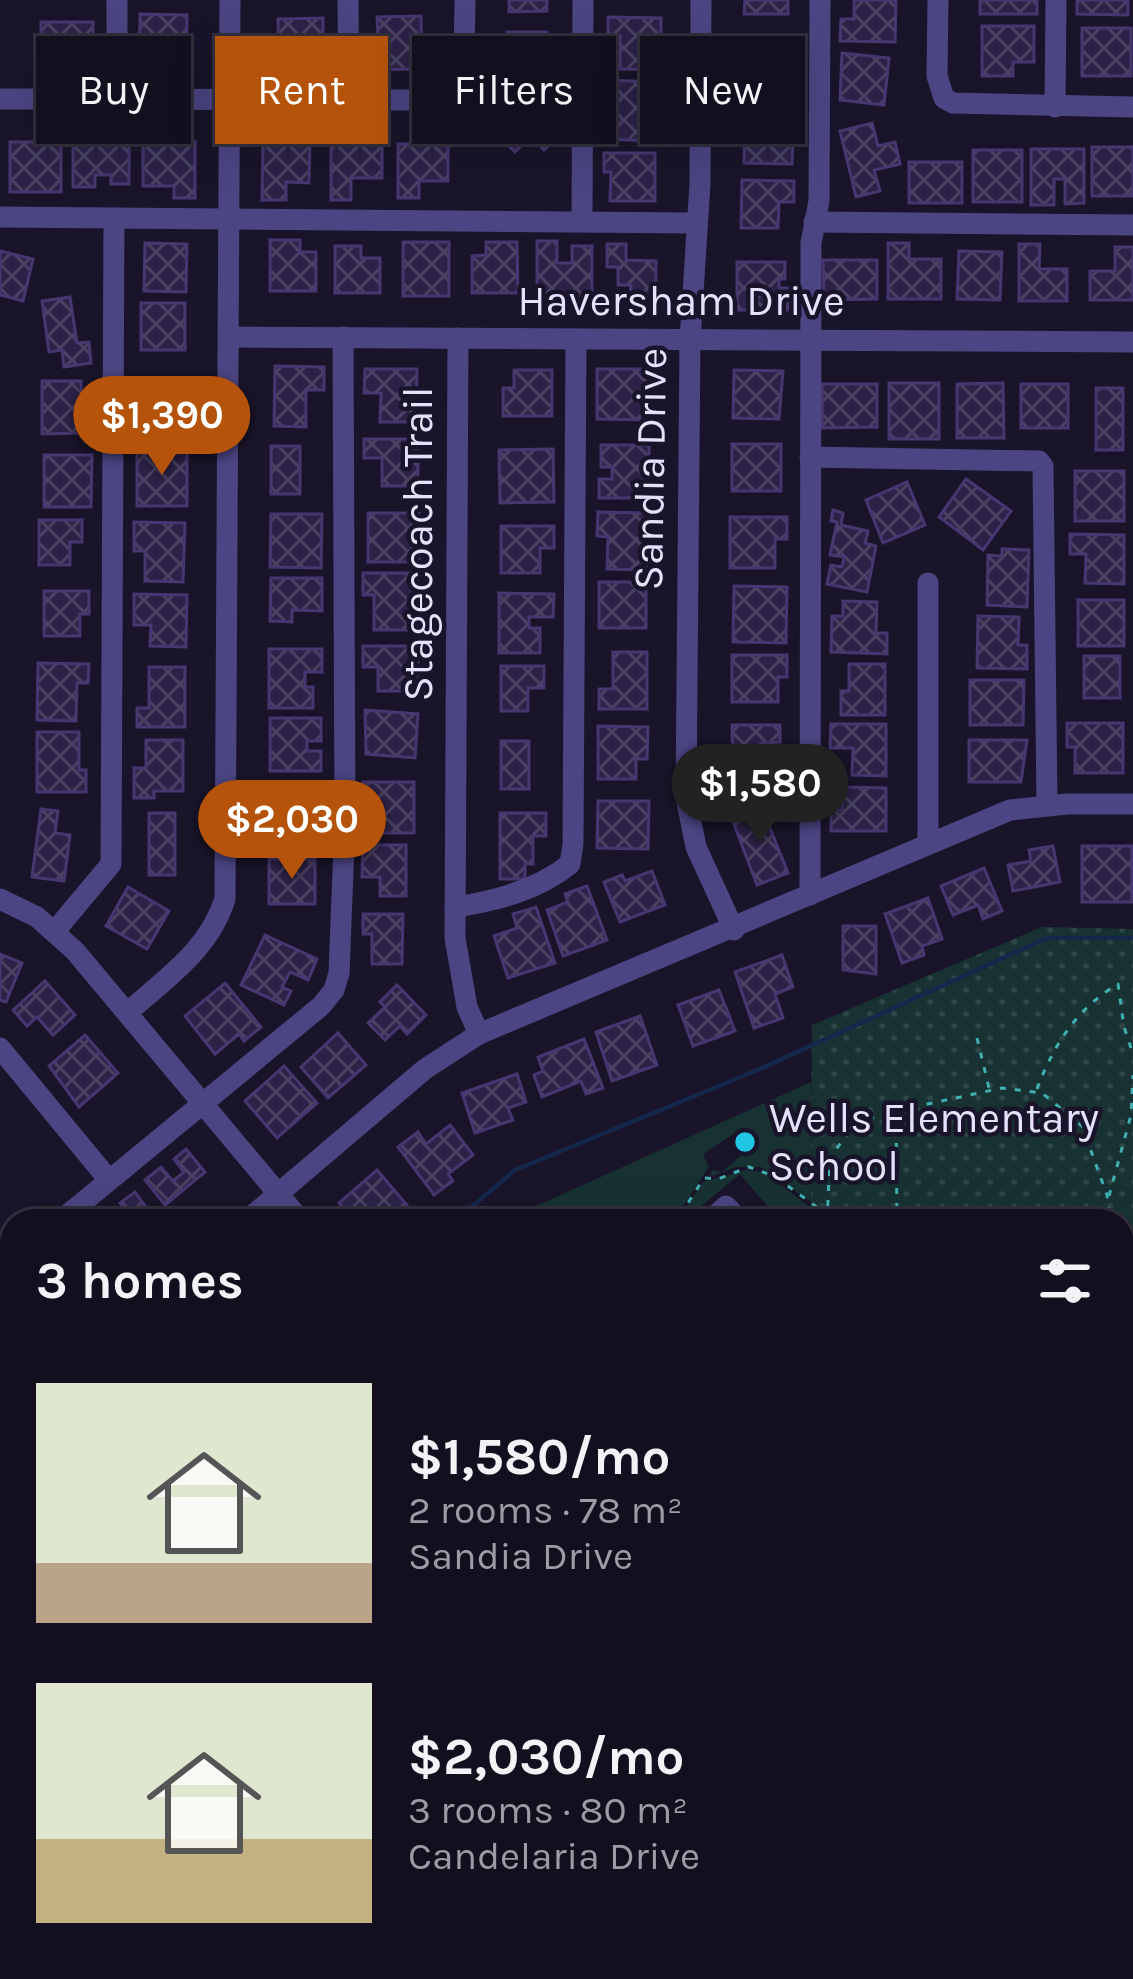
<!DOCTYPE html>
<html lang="en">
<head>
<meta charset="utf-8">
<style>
	body { margin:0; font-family:Karla,sans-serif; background:#1c1828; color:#f1f3f6; height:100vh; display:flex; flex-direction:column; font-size:45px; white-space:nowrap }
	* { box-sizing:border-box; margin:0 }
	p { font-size:39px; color:#9d9ca4 }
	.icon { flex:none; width:66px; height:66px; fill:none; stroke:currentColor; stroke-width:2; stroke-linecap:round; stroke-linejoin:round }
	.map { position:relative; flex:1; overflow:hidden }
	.drawer { position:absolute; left:0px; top:1209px; width:1134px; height:771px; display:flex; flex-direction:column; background:#130f1f; border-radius:36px 36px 0 0; box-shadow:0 12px 48px #0002,0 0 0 3px #322f3d }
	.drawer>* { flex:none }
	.guide { position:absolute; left:36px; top:36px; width:1062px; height:108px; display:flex; gap:24px }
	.price { position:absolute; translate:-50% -102px; padding:0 27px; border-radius:42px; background:#b45309; color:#fff; font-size:39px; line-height:78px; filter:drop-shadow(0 3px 6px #0008) }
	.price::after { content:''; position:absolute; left:50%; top:72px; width:36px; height:27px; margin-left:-18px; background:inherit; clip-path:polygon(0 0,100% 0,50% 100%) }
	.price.current { background:#222; color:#fff }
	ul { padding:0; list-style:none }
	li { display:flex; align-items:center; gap:36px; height:300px; padding:0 36px }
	li span { display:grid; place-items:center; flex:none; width:336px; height:240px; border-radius:0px; color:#555 }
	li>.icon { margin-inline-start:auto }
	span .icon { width:144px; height:144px; fill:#fffc; stroke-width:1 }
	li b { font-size:51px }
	h2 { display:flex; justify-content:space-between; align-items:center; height:144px; padding:0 36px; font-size:51px }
	.pill { padding:0 42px; border-radius:0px; background:#130f1f; box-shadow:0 12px 48px #0002,0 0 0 3px #322f3d; font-size:42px; line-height:108px }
	.pill.current { background:#b45309; color:#fff }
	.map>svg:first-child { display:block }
</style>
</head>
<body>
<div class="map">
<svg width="1133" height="1979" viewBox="0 0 1133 1979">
	<defs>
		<pattern id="park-dots" width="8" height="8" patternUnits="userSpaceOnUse" patternTransform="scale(3)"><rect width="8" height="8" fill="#183233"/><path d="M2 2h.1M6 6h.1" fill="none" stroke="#2e4647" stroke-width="1.8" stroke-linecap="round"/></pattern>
		<pattern id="building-cross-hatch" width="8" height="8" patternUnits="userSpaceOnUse" patternTransform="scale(3)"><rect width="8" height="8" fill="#2c2248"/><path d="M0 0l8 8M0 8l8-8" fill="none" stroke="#4a4263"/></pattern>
	</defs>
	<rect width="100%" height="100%" fill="#191429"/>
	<g fill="#183233">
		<polygon points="811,1082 811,1202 761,1167 736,1167 710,1177 712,1170 722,1172 745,1152 741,1135 735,1133 703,1154 709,1167 679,1212 667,1218 598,1221 581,1206 561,1217 562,1221 515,1221 532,1208"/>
		<polygon points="746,1170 765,1173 811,1208 811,1221 780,1221 740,1174 683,1221 679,1217 703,1182"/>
	</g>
	<polygon fill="url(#park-dots)" points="1042,927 1133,929 1133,1594 1122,1596 1122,1221 811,1221 812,1025"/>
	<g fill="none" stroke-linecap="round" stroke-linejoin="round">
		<g stroke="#16274c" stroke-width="4.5">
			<polyline points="455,1221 515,1170 760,1069 1047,938 1133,938"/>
			<polyline points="0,1600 12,1592"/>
		</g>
	</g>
	<g fill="url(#building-cross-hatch)" stroke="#463771" stroke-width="3">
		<polygon points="509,0 547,0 547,11 509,12"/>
		<polygon points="745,0 788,0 788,14 744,14"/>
		<polygon points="854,0 896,0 895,42 840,41 841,19 854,19"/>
		<rect x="980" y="0" width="57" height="14"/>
		<polygon points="1077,0 1128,0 1128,15 1077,14"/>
		<polygon points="140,14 187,15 186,60 139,59"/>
		<polygon points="421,16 422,69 367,70 367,48 390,48 389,36 378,36 377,17"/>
		<polygon points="608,17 661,18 661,70 620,69 620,36 608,36"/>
		<polygon points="323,18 323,36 317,36 317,66 279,67 278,19"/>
		<rect x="41" y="22" width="52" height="47"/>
		<polygon points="982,26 1034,26 1034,62 1013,62 1013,76 982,76"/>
		<rect x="1082" y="28" width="49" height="48"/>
		<polygon points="507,32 547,32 547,65 560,65 560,83 507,83"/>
		<polygon points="788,41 789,60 779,61 780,92 747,93 745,42"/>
		<polygon points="842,53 889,58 884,105 840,100"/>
		<polygon points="605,80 656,82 653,141 607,139"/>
		<polygon points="518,102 554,140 544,150 531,136 515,152 491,128"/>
		<polygon points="745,114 774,115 773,141 793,142 792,164 744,163"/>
		<polygon points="872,123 878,146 895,142 900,164 874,170 880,191 856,197 840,131"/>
		<polygon points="73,141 129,141 129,184 111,184 111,175 95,175 95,187 73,187"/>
		<polygon points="263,141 310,142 309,183 286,182 286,200 262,200"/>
		<rect x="10" y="142" width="51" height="50"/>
		<polygon points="143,142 195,142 195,198 174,198 174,186 143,186"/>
		<polygon points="398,144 448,144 448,181 419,181 419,198 398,198"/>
		<polygon points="331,145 382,145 382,178 351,178 351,200 331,200"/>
		<rect x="1092" y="147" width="41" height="49"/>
		<polygon points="1031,149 1084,149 1084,203 1065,204 1065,179 1054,179 1054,205 1031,205"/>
		<rect x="973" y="150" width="49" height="52"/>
		<polygon points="604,153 655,153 655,201 610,201 611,172 604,172"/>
		<rect x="909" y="162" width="53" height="41"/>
		<polygon points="742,180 794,181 794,202 779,202 778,228 741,228"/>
		<polygon points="270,240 300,240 300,252 316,252 316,291 270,291"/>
		<polygon points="537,241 557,241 557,263 572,263 572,246 592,246 592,297 537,297"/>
		<rect x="403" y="242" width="46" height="54"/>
		<polygon points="486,242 517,242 518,293 472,293 472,256 486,255"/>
		<polygon points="145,243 187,244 186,292 144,291"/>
		<polygon points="888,243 909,243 909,259 941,259 941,299 888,299"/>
		<polygon points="607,244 626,244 626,260 656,261 656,295 630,295 631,285 618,285 618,267 607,267"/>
		<polygon points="1019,244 1040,244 1039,269 1067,269 1067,301 1019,301"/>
		<polygon points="335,246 361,246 361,258 380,258 380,293 335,293"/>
		<polygon points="1115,247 1133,247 1133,300 1090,300 1090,271 1115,271"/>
		<polygon points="0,251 33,259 23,301 0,295"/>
		<polygon points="959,251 1002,252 1000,300 957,299"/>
		<polygon points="823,260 877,260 877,299 824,300"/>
		<polygon points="737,262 785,262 785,279 779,279 779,288 788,288 788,310 737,310"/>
		<polygon points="70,297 77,343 89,342 91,363 64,367 62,350 49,352 42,301"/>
		<rect x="141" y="303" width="44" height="47"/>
		<polygon points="275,366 324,367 324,390 306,390 306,427 274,426"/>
		<polygon points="365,369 417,369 416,422 380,422 381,393 364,393"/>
		<polygon points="597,369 650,369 650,420 597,419"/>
		<polygon points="514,370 552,370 552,416 503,416 503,388 514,388"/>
		<polygon points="734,370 783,371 779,419 733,418"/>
		<polygon points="137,380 185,380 185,432 151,432 151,410 137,410"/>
		<polygon points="42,381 81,381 82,433 42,434"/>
		<rect x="889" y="383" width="50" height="56"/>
		<polygon points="1003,383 1004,438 957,438 957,384"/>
		<polygon points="822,384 877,384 877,427 822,428"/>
		<rect x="1021" y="384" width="47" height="44"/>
		<rect x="1096" y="388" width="27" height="62"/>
		<polygon points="364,439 418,439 418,486 382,486 382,458 364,458"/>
		<rect x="732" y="444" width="49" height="47"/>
		<polygon points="601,445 649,445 649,498 599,498 599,479 612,479 612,467 601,467"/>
		<rect x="271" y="446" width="29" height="48"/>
		<polygon points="553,449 554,502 500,503 499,450"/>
		<rect x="137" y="450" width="50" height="56"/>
		<polygon points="44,455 92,455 91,507 44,507"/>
		<rect x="1075" y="471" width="49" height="50"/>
		<polygon points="966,479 1011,511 983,550 939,517"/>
		<polygon points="907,482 925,525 883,543 866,500"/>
		<polygon points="833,510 843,513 841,525 868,531 865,543 876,546 867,592 827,584 831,565 842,567 844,557 830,555 837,522 831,521"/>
		<polygon points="598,512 648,513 647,570 607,569 608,537 597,536"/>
		<rect x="368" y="513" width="51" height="49"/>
		<polygon points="271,514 322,514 321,568 270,567"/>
		<polygon points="730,517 787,517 787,539 775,539 775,568 730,568"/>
		<polygon points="39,520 82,520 82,542 70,542 70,565 39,565"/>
		<polygon points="134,522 185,523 183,582 145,581 145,551 134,551"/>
		<polygon points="501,526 554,526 554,548 540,548 540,573 501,573"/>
		<polygon points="1070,534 1124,535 1124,584 1085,583 1086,554 1070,554"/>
		<polygon points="1002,549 1029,550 1027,607 987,605 988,555 1002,556"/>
		<polygon points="363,573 418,573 418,630 374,630 374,595 363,595"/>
		<polygon points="271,578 322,578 322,611 292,610 292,622 270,621"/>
		<rect x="599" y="582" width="47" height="46"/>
		<polygon points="734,586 787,587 786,643 733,642"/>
		<polygon points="44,591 89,591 89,614 80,614 80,636 44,636"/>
		<polygon points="499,593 554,594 553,617 529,617 529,628 540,628 540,653 499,653"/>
		<polygon points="134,594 187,595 186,647 150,646 151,625 134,625"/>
		<rect x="1078" y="600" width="46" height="46"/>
		<polygon points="843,601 877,602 876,633 887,633 887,654 831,652 832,616 843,616"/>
		<polygon points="978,616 1019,617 1018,645 1027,645 1027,669 977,668"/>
		<polygon points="363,646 418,646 418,691 378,691 378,667 363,667"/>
		<polygon points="269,649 322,649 322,672 305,672 305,687 313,687 313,708 269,708"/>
		<polygon points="613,652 647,652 647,709 599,709 599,689 613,689"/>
		<polygon points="732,655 787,655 787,677 778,677 778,702 732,702"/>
		<rect x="1084" y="656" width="36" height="42"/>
		<polygon points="38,663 89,664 88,683 77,683 76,721 37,720"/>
		<polygon points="849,664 885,664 885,715 841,715 841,691 849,691"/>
		<polygon points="501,666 544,666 544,688 528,688 528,711 501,711"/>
		<polygon points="149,667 185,667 185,727 137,727 137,708 149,708"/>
		<polygon points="970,680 1024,680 1023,725 970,725"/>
		<polygon points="365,710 418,714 415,758 366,754"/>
		<polygon points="270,718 321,718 321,741 307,741 307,751 321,751 321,771 270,771"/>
		<polygon points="1067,723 1123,723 1123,773 1075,773 1075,747 1067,747"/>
		<polygon points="831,724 886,724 886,776 852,775 853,748 830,748"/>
		<polygon points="732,725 780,725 780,742 760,743 760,754 773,754 773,770 733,771"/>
		<polygon points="598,726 648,727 647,759 636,759 636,779 598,779"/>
		<polygon points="37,732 79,732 79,770 86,770 86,792 37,792"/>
		<polygon points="146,740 183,740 183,791 154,791 154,798 134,798 134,768 146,768"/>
		<polygon points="969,740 1027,740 1021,782 969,782"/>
		<rect x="501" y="741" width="28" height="48"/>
		<rect x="363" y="782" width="51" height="51"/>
		<polygon points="843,787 886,788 886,831 831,831 831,810 842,810"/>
		<polygon points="270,790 322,791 321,820 306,820 306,840 269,840"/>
		<polygon points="598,801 649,801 648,849 597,848"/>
		<polygon points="762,808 788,873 757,885 732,819"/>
		<polygon points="41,809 58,811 55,833 70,835 64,881 32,877"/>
		<rect x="149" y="813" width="26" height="62"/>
		<polygon points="500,813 546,813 546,836 533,836 533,864 525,864 525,879 500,879"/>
		<polygon points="363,845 406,845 406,896 380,896 380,877 362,877"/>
		<polygon points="1053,846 1060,882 1013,891 1008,865 1031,861 1029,850"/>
		<rect x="1082" y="846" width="50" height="56"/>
		<rect x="269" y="859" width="46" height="45"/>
		<polygon points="984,868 1002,911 983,919 978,905 953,915 941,886"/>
		<polygon points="652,871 665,905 620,922 604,882 622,875 625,881"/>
		<polygon points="587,886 607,940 563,956 547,910 568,902 565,894"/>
		<polygon points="128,887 169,911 147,949 106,926"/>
		<polygon points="928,898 942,939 922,946 924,955 902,963 885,914"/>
		<polygon points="536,907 555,963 508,978 494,936 517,928 513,914"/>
		<polygon points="363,914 403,914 402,964 372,964 372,934 363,934"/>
		<polygon points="843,926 876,926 876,974 843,970"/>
		<polygon points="265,935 317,959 308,980 290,972 282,987 291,991 284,1005 241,985"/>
		<polygon points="0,954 22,963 6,1002 0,1000"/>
		<polygon points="782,955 793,987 775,994 783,1018 754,1028 735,972"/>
		<polygon points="45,981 75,1015 53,1035 37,1017 27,1026 13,1010"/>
		<polygon points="225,983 261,1027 244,1041 239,1034 215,1054 185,1016"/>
		<polygon points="397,985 426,1015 407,1034 400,1026 385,1040 368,1023 385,1007 380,1002"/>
		<polygon points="719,990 735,1031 693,1046 678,1005"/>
		<polygon points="640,1016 657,1065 612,1081 596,1032"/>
		<polygon points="338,1033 366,1065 328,1098 301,1067"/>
		<polygon points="85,1035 118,1073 79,1107 49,1066"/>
		<polygon points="584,1039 603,1088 586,1094 581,1081 542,1097 534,1075 543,1071 538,1057"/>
		<polygon points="284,1066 317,1103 277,1138 245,1101"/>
		<polygon points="517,1074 526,1102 508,1108 513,1120 475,1133 462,1093"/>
		<polygon points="450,1125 473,1155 448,1174 453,1181 434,1195 398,1147 418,1132 426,1144"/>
		<polygon points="186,1149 205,1172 165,1205 145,1180 161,1167 173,1181 184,1172 174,1159"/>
		<polygon points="377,1170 407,1205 388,1221 354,1221 339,1203"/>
		<polygon points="135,1192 156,1221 122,1221 129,1216 120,1203"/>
		<polygon points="12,1899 12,1955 0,1958 0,1901"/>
		<polygon points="252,1968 284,1968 284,1975 298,1975 298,1979 252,1979"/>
		<rect x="356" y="1968" width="54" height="11"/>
		<polygon points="495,1968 551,1969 551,1979 495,1979"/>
		<rect x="597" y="1968" width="46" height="11"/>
		<rect x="742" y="1968" width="43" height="11"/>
		<polygon points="826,1968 882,1968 882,1979 825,1979"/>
		<polygon points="1117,1969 1117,1979 1064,1979 1064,1970"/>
	</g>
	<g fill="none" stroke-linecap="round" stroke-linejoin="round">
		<g stroke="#40b0b0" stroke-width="3" stroke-dasharray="6 9" stroke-linecap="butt">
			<polyline points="977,1038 989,1088"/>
			<path d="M1037,1089C1053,1046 1077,1008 1118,984L1124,1027L1133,1054"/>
			<polyline points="896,1113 897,1221"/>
			<polyline points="1109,1196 1131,1115 1133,1075"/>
			<polyline points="665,1221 686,1206 704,1178 718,1179 749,1167 774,1176 825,1213"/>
			<polyline points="827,1221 830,1157 856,1123 886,1113 1002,1088 1042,1093 1082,1126 1107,1195 1109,1221"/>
			<polyline points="1122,1276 1133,1307"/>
			<polyline points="1122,1413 1133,1357"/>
			<polyline points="1122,1431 1133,1506 1122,1566"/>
		</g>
		<g stroke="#4b4583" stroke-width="21">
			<polyline points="348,0 349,101"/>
			<polyline points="701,0 700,184 690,340 686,797 696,847 734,930"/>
			<polyline points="938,0 937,76 944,98 953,103 1133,107"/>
			<polyline points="0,99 430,100 445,97 461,75 464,60 465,0"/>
			<polyline points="117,100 117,0"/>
			<polyline points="1055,107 1056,0"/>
			<polyline points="0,217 695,223"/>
			<polyline points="582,219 583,0"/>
			<polyline points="814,222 1133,225"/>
			<polyline points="229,337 1133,342"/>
			<polyline points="458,338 455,938 467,1007 479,1034"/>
			<polyline points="810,457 1039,461 1043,466 1047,805"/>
			<polyline points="928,842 928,583"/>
			<polyline points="810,895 811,243 819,201 820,0"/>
			<polyline points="0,899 37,917 75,951 301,1221"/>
			<path d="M455,907C496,901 538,890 570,864L573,844L576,339"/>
			<polyline points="55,931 111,864 114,218"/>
			<path d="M127,1013C166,978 209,950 225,899L230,0"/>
			<polyline points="0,1048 109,1180"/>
			<polyline points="60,1221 321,1006 334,990 339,973 345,820 343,337"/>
			<polyline points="246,1221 425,1069 479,1034 1010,810 1067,804 1133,804"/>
			<polyline points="709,1221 726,1206 740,1221"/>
			<polyline points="0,1270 12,1260"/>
			<polyline points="0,1428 12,1418"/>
			<polyline points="1122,1621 1133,1620"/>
			<polyline points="0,1750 12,1745"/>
			<polyline points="0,1872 12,1869"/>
			<polyline points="199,1968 204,1979"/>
			<polyline points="335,1968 335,1979"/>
			<polyline points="450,1968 450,1979"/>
			<polyline points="70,1979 96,1968"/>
			<polyline points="570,1979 570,1968"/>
			<polyline points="686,1979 686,1968"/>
			<polyline points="805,1979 805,1968"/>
			<polyline points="924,1979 924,1968"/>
			<polyline points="1041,1979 1041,1968"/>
		</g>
	</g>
	<circle fill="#22c6e5" stroke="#191429" stroke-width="4.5" cx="745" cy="1142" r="12"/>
	<g text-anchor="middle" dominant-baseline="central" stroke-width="9" stroke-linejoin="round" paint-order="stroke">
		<g font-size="42" fill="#e5e0fb" stroke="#191429">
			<text x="681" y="301">Haversham Drive</text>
			<text transform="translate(650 469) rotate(-89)">Sandia Drive</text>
			<text transform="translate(418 544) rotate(-90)">Stagecoach Trail</text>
		</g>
		<g font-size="42" fill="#e5e0fb" stroke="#191429" text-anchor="start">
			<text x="769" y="1118">Wells Elementary<tspan x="769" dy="48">School</tspan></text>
		</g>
	</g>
</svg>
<b class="price" style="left:162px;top:478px">$1,390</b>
<b class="price current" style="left:760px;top:846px">$1,580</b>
<b class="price" style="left:292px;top:882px">$2,030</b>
<div class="guide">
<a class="pill">Buy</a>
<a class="pill current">Rent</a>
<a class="pill">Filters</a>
<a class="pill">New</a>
</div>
<section class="drawer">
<h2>3 homes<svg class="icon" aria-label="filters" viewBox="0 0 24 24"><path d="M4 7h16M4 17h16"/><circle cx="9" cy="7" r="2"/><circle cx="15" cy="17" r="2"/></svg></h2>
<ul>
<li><span style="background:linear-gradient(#dfe7d0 75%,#b9a48a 0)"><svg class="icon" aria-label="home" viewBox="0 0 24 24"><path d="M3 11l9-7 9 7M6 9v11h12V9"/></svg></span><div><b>$1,580/mo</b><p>2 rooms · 78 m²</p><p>Sandia Drive</p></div></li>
<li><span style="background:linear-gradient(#dfe7d0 65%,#c2b280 0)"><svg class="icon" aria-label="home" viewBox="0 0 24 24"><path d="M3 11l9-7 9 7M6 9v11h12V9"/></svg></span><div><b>$2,030/mo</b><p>3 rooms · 80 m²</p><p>Candelaria Drive</p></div></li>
</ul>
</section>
</div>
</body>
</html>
